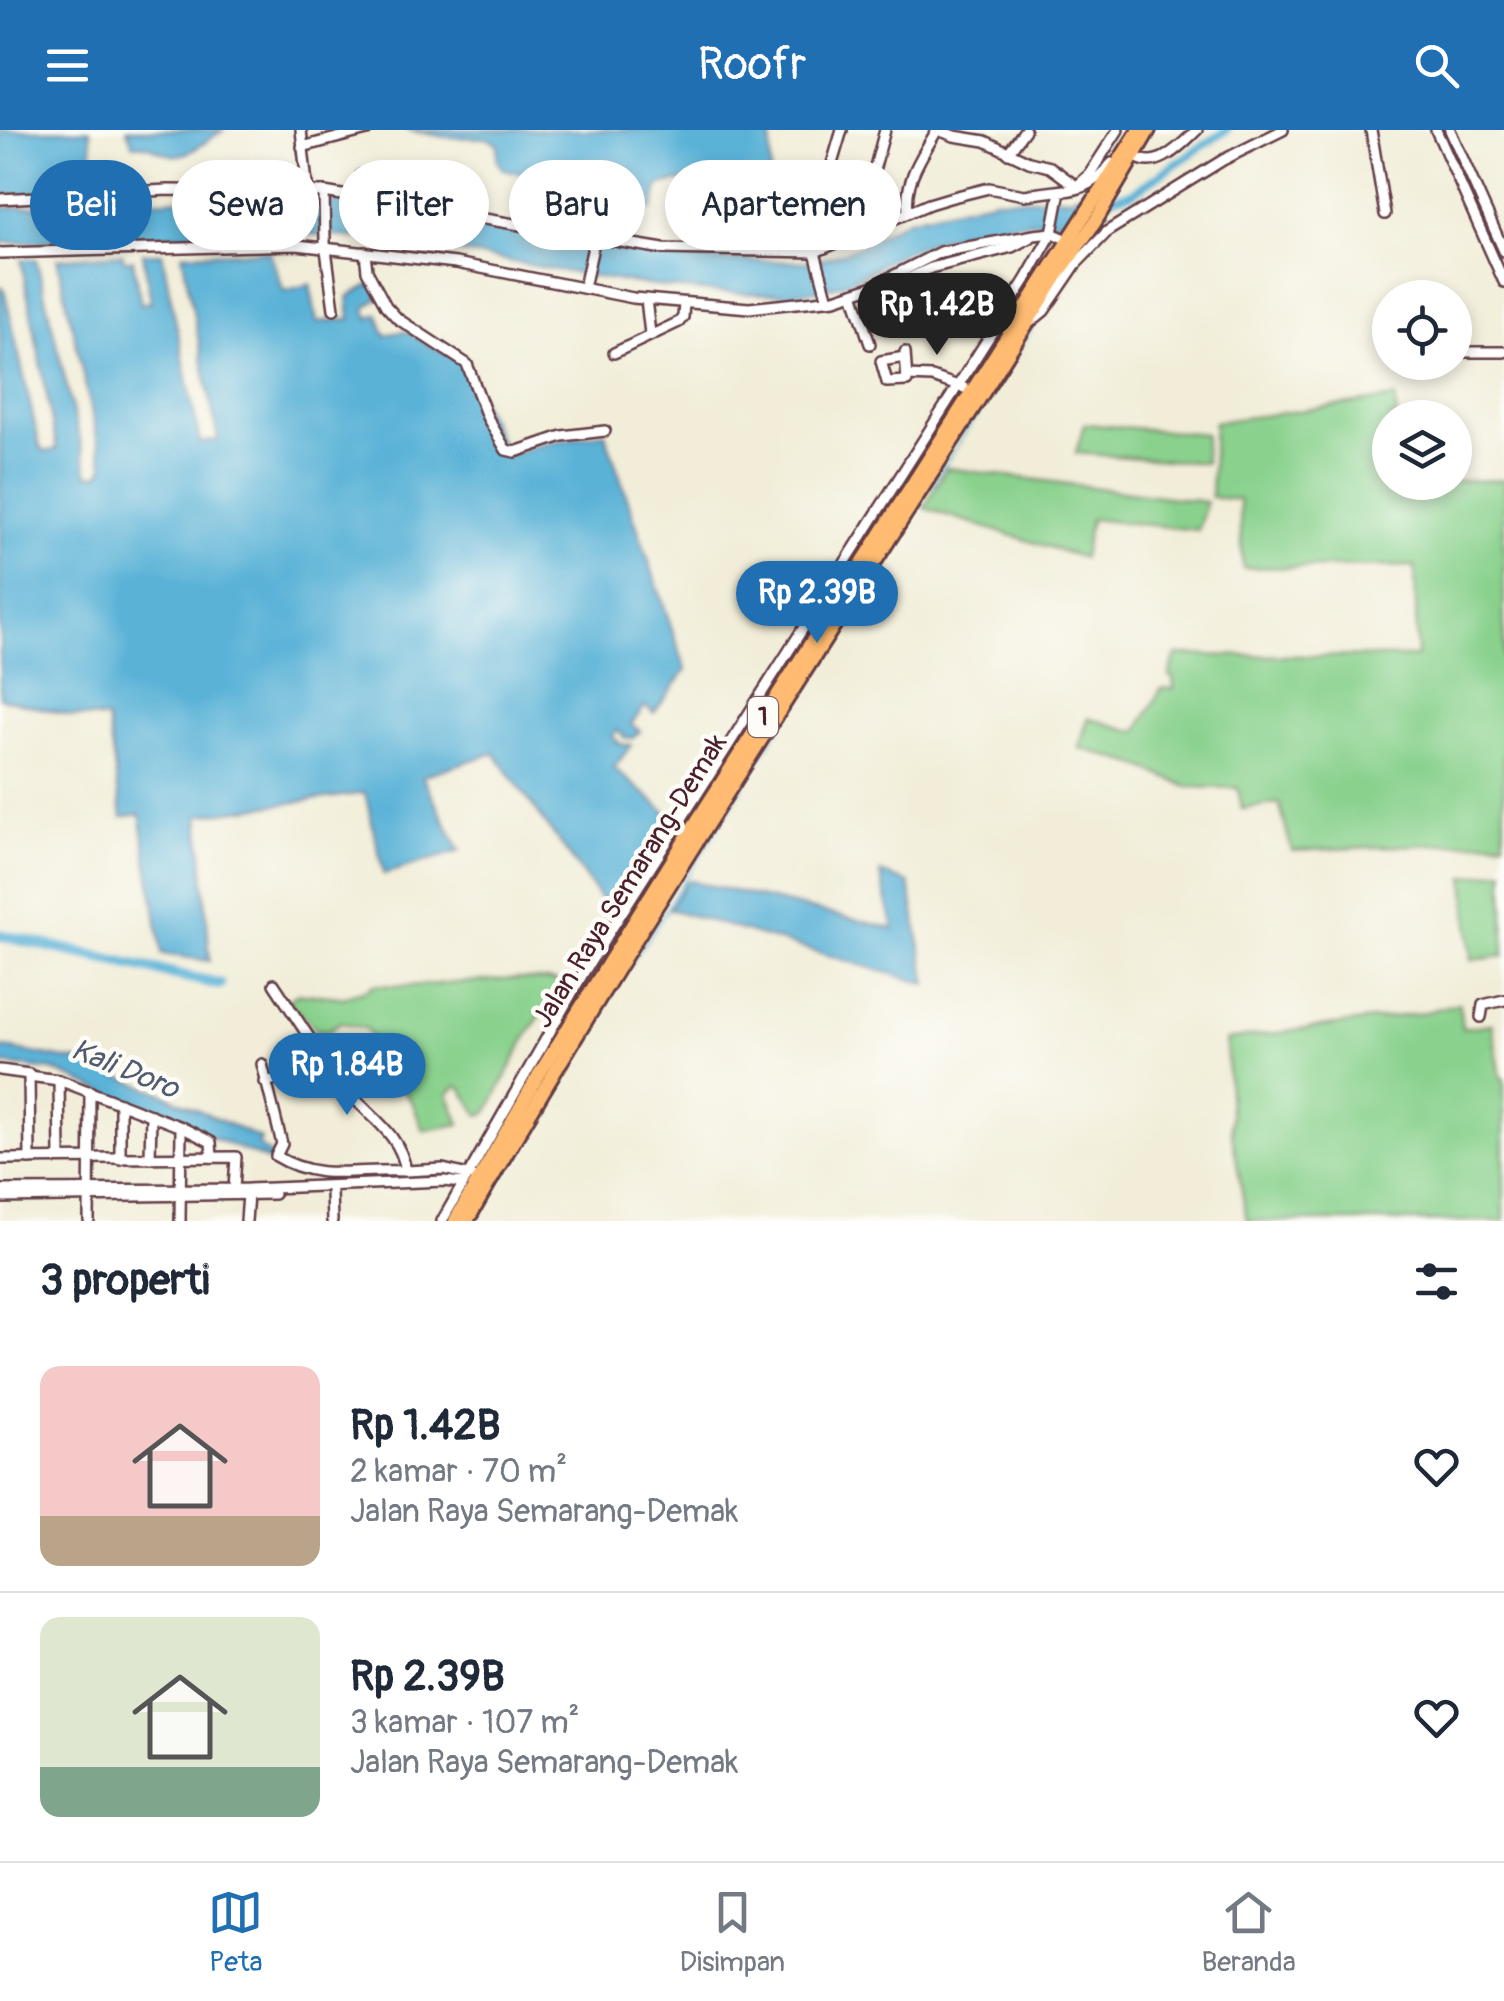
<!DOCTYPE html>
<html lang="id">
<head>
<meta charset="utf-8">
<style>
	body { margin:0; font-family:Pangolin,sans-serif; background:#f2f2f3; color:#1f2937; height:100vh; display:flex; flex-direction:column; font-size:38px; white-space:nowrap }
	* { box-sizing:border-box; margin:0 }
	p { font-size:32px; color:#747a83 }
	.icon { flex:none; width:55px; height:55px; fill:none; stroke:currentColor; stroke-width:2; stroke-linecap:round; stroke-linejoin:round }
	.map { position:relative; height:1091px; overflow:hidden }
	.drawer { display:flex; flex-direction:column; background:#fff; flex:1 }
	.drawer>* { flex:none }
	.top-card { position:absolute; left:30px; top:30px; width:1000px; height:90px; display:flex; gap:20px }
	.fabs { position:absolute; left:1372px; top:150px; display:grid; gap:20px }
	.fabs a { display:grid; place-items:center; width:100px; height:100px; border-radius:50%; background:#fff; box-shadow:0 5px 15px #0003; font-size:50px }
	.price { position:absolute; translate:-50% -85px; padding:0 22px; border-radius:35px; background:#1f6fb2; color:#fff; font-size:32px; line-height:65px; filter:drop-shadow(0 2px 5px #0008) }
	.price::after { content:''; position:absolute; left:50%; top:60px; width:30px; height:22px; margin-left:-15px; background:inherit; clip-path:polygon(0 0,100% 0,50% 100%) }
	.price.current { background:#222; color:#fff }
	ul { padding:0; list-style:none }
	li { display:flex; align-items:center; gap:30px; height:250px; padding:0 40px }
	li+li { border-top:2px solid #e0e1e3 }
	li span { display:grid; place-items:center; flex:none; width:280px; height:200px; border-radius:20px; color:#555 }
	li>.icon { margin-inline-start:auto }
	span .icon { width:120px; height:120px; fill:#fffc; stroke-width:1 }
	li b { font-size:42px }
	h2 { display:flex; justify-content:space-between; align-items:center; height:120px; padding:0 40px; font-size:42px }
	.chip { padding:0 35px; border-radius:45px; background:#fff; box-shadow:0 5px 15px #0003; font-size:35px; line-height:90px }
	.chip.current { background:#1f6fb2; color:#fff }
	header { display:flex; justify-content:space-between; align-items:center; height:130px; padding:0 40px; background:#1f6fb2; color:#fff; font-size:45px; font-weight:600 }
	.tabs { display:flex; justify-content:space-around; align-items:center; height:140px; border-top:2px solid #e0e1e3; background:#fff; font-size:28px; color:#747a83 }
	.tabs a { display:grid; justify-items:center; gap:5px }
	.tabs .current { color:#1f6fb2 }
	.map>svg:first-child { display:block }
</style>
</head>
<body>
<header><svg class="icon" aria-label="menu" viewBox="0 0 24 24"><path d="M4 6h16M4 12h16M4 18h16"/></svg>Roofr<svg class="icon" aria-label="search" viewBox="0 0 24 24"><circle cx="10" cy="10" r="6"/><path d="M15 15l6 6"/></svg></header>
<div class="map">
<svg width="1504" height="1091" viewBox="0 0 1504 1091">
	<rect width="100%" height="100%" fill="#fdfcf7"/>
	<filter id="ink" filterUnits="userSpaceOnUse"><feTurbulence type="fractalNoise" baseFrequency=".01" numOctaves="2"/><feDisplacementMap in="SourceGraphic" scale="20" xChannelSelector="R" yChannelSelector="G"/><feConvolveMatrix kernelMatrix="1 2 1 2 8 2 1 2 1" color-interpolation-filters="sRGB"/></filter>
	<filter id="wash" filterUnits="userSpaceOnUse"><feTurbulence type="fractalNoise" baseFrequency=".0048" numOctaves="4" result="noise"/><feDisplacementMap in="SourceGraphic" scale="40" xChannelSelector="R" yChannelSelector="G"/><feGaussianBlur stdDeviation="2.25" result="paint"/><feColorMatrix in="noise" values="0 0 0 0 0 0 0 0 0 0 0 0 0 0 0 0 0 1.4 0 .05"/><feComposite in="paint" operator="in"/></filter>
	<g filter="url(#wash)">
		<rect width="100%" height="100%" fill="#f1edd8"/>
		<g fill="#89d18d" stroke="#6a785c" stroke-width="2.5">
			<polygon points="1395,268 1397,287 1390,288 1390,352 1504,350 1504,711 1292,721 1279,673 1242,679 1238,658 1188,657 1132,633 1079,618 1088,588 1137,602 1161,559 1174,559 1173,548 1169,546 1176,525 1417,527 1415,436 1243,438 1239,370 1211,367 1214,292"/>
			<polygon points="1084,294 1205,304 1205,333 1076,323"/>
			<polygon points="946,338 1206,372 1198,400 1090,389 1083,428 924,378"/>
			<polygon points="1504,740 1504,826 1472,830 1465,747"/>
			<path d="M517,849L555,851L561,855L529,902L487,983L479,985L462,959L457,956L448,964L460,994L426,1000H423L413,974L404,962L393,954L367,899L340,892L330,900L318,901L288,870L298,863C314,866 328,864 343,868C353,861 365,864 373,855L406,856Z"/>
			<polygon points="1459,873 1462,898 1492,894 1501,948 1504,949 1504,1091 1247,1091 1231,998 1226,910 1422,883"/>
		</g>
		<g fill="#5ab2d7" stroke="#526881" stroke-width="2.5">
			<polygon points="0,0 90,0 95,55 54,63 0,66"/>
			<path d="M127,0H224C209,8 189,28 172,25C153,22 156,13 133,15Z"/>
			<path d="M407,0H771L770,72C739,84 729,74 717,46L663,54L658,57L653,79L618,85L583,73L572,53L503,39L497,31L498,14L487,8L445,7Z"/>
			<path d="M1097,57L1075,93C1017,87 951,101 898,125C880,134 863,146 844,153C826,160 797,164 777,164C632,166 492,120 349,107C233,97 116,110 0,113V78L186,69L343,72L440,85L695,129L811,132L849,121L908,89L995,69L1069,67Z"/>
			<polygon points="269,121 284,161 310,154 317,192 350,189 348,167 371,154 379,168 365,178 369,188 378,184 385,205 405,201 463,234 507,326 539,314 605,303 686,540 654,583 645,576 631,594 640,601 633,608 625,608 617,600 612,606 620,614 631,615 614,638 678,692 665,713 659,709 609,780 494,623 422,646 460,721 384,744 365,663 199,685 210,831 162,824 140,684 122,687 107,589 73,586 0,568 0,156 4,159 40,317 45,322 57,319 21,130 36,129 88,344 98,345 104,338 57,129 122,124 124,130 133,130 141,174 151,172 143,123 162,123 200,313 218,310 182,124"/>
			<polygon points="880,743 909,753 927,854 669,779 686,752 691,751 894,799"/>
			<polygon points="0,917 77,931 157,961 261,1009 258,1016 278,1029 276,1034 52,940 0,934"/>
		</g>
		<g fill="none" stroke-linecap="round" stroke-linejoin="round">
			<g stroke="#5ab2d7" stroke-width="2.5">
				<polyline points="1445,0 1504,134"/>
				<polyline points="929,359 1035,193"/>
				<polyline points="611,862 656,796 897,408"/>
				<polyline points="475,1091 517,1019"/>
			</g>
			<polyline stroke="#5ab2d7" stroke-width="8" points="1111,68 1132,63 1227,0"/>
			<polyline stroke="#5ab2d7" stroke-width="12" points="0,805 219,854"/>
		</g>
	</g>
	<g filter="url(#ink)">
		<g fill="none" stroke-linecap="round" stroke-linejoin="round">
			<g stroke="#633e45" stroke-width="14">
				<g id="minor">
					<polyline points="301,0 308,63"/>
					<polyline points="938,0 954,6 985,11 1029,32 1050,37 1076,56"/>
					<polyline points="1371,0 1385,84"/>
					<polyline points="1436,0 1504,152"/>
					<polyline points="1450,0 1504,121"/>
					<polyline points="302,17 367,0"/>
					<polyline points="1008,23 1025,0"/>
					<path d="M1134,26C1157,42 1180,16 1197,0"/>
					<polyline points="361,45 362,68"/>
					<polyline points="797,51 825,55"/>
					<polyline points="1078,55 1089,45 1118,0"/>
					<polyline points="324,62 325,112 334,179"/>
					<polyline points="824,63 867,66 885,0"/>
					<polyline points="0,69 168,60 324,62 663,119 815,122 929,74 949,68 989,58 1024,65 1064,60"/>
					<path d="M908,82C904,49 922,27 937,0"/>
					<polyline points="773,121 775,98"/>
					<polyline points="365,122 367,141 386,176 398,189 467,234 487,287 506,320 515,322 562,306 605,301"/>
					<polyline points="0,123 297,115 456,133 633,168 749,178 835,169 871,157 940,122 1034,105 1052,103 1068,110"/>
					<polyline points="889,150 901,199"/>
					<polyline points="891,156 931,138 1012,117 1031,107"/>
					<polyline points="584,158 595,107"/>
					<polyline points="853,163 870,214"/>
					<polyline points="646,169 650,204"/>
					<polyline points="828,170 815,122 813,98 842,0"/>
					<polyline points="1028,194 1044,181 1076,134 1108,101 1223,30 1283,0"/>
					<polyline points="1455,222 1504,222"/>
					<polyline points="614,223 679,192 683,187 684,173"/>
					<polyline points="905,227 881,231 887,252 907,251 905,222"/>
					<polyline points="907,246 932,247 964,258"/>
					<path d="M274,854C296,887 317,921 341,953C364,984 400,1000 406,1041L443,1039L472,1046"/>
					<polyline points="1481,887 1483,875 1504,870"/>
					<path d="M262,934L282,1014L276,1026C320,1053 358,1038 406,1041"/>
					<polyline points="0,940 29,944 30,1029"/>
					<polyline points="29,946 59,950"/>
					<polyline points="265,952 305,942 312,945 329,936"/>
					<polyline points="181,997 211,1012 212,1027"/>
					<polyline points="60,1028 59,950 181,997 180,1091"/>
					<polyline points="150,1028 151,985"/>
					<polyline points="0,1029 236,1027 234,1059"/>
					<polyline points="120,1029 120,973"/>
					<polyline points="0,1060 248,1059 444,1051 462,1053"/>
					<polyline points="331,1062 332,1091"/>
					<polyline points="0,1068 274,1064"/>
					<polyline points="89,1091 90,961"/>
					<polyline points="246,1091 248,1064"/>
					<path d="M442,1091L584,842L1026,149L1052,103L1060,61C1084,61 1097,50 1112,33"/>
				</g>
			</g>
			<g stroke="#633e45" stroke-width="18">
				<g id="highway">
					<polyline points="455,1091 538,946 693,697 1139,0"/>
					<path d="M467,1091C652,769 859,461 1057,146L1095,92L1149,0"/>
				</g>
			</g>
			<use href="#minor" stroke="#fff" stroke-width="9"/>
			<use href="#highway" stroke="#febb71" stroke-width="12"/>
		</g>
	</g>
	<g text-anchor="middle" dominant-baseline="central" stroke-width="9" stroke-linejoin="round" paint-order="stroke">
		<rect fill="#fdfcf7" stroke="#806168" stroke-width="2.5" x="748" y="567" width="30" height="40" rx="8"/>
		<g font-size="25" font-weight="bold" fill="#4a1f2b">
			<text x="763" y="587">1</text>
		</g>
		<g font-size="28" fill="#4a1f2b" stroke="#fdfcf7">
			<text transform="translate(630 751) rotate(-58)">Jalan Raya Semarang-Demak</text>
		</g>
		<g font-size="30" font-style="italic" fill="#505a70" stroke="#fdfcf7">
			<text transform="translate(125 939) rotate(22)">Kali Doro</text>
		</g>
	</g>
</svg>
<div class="fabs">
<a><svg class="icon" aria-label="locate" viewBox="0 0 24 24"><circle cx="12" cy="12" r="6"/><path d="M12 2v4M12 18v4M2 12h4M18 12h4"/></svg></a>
<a><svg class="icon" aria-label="layers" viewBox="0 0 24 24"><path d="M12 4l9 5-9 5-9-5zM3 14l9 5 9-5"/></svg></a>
</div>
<b class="price current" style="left:937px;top:228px">Rp 1.42B</b>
<b class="price" style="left:817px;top:516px">Rp 2.39B</b>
<b class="price" style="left:347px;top:988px">Rp 1.84B</b>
<div class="top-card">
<a class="chip current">Beli</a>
<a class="chip">Sewa</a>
<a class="chip">Filter</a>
<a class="chip">Baru</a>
<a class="chip">Apartemen</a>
</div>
</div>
<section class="drawer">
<h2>3 properti<svg class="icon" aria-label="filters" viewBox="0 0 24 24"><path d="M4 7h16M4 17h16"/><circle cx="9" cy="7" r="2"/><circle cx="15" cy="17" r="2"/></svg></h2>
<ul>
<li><span style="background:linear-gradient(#f6c9c9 75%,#b9a48a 0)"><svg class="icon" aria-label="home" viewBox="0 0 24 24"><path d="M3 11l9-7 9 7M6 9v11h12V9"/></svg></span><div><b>Rp 1.42B</b><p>2 kamar · 70 m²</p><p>Jalan Raya Semarang-Demak</p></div><svg class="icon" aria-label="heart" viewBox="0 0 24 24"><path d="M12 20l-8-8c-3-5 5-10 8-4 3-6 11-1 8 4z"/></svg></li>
<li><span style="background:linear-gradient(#dfe7d0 75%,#7fa58c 0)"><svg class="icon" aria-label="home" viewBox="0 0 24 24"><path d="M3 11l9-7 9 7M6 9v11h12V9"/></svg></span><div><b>Rp 2.39B</b><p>3 kamar · 107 m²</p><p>Jalan Raya Semarang-Demak</p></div><svg class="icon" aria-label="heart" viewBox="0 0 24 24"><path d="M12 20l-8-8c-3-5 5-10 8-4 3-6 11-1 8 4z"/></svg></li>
</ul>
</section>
<nav class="tabs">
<a class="current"><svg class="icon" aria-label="map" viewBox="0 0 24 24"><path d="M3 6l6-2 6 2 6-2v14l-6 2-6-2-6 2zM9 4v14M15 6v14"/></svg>Peta</a>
<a><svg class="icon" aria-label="saved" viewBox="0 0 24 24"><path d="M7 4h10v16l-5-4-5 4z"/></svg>Disimpan</a>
<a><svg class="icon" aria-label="home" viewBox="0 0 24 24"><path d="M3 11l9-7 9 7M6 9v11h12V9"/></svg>Beranda</a>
</nav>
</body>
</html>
